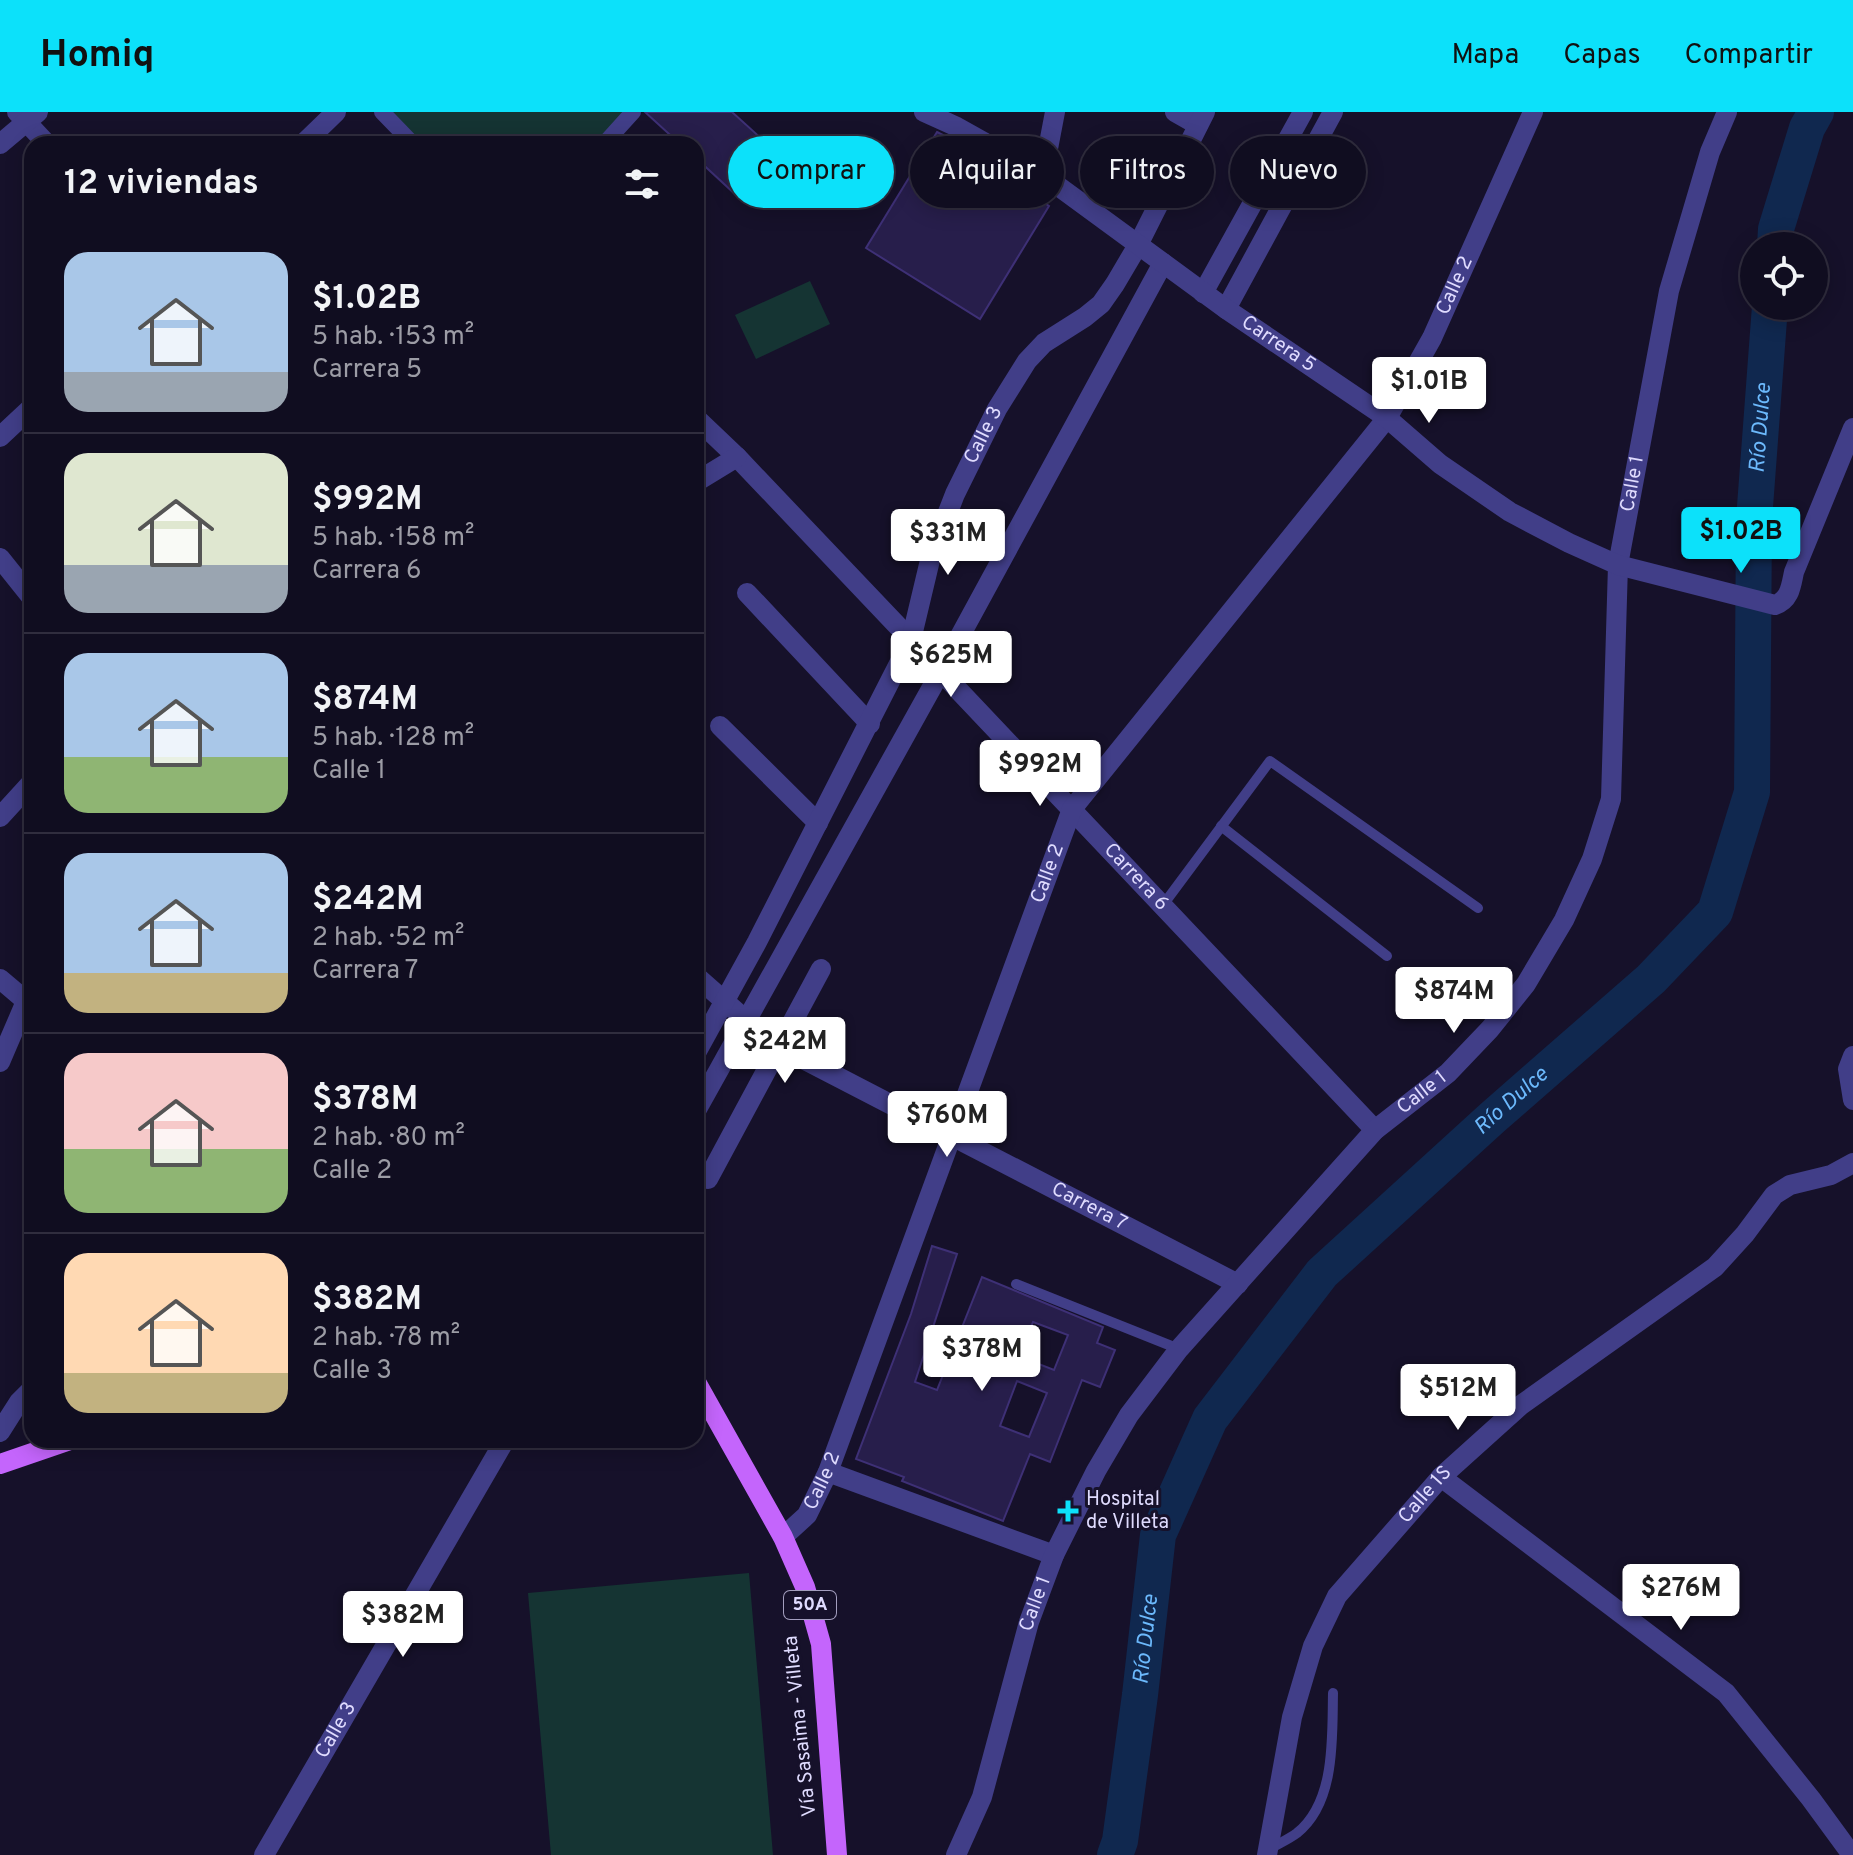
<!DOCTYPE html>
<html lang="es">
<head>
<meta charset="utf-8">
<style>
	body { margin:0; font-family:Overpass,sans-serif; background:#1e1b2d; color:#f1f3f6; height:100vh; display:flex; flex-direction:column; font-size:30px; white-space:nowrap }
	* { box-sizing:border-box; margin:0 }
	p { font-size:26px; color:#9c9ca5 }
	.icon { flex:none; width:44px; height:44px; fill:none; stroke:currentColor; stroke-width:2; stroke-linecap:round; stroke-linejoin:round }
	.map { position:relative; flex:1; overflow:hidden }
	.drawer { position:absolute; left:24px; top:24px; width:680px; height:1312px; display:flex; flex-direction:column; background:#100d20; border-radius:24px; box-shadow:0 4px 20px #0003,0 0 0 2px #302d3e }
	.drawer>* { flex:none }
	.banner { position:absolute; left:728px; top:24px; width:760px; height:72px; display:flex; gap:16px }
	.buttons { position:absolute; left:1740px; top:120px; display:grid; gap:16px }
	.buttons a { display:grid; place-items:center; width:88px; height:88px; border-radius:50%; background:#100d20; box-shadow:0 4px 20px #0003,0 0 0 2px #302d3e; font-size:40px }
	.price { position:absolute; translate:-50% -68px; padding:0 18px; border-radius:8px; background:#fff; color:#222; font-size:26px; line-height:52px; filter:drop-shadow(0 2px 4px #0008) }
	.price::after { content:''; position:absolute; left:50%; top:48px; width:24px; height:18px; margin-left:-12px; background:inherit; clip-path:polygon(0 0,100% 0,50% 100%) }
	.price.current { background:#0ce1fa; color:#111 }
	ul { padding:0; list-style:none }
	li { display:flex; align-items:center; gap:24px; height:200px; padding:0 40px }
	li+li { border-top:2px solid #302d3e }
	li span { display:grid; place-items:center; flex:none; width:224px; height:160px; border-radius:24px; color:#555 }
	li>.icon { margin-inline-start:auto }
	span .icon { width:96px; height:96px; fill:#fffc; stroke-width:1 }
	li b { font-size:34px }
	h2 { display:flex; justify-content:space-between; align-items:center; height:96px; padding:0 40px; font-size:34px }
	.tag { padding:0 28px; border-radius:36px; background:#100d20; box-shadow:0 4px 20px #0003,0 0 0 2px #302d3e; font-size:28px; line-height:72px }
	.tag.current { background:#0ce1fa; color:#111 }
	header { display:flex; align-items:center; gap:48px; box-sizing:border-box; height:112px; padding:0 40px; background:#0ce1fa; color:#111 }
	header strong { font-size:38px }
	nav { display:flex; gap:44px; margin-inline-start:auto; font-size:28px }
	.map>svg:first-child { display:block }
</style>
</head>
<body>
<header>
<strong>Homiq</strong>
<nav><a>Mapa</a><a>Capas</a><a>Compartir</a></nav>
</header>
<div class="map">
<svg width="1853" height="1743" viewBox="0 0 1853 1743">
	<rect width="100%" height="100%" fill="#16112a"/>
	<g fill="#153433">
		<polygon points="382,0 633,0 604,32 413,32"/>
		<polygon points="810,169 830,212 756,247 735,203"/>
		<polygon points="749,1461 773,1743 551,1743 528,1481"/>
	</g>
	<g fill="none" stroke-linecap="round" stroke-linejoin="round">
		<g stroke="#10284f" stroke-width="36">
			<polyline points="1775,134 1776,117 1807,16 1816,0"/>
			<path id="s1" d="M1115,1743L1120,1729L1140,1583L1158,1423L1210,1307L1322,1161L1492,1006L1651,867L1715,800L1752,680L1754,408L1770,194"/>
		</g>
	</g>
	<g fill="#271e4b" stroke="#3e3076" stroke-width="2" fill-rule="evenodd">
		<polygon points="645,0 732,0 775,39 736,83 696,46 696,32 680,32"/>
		<polygon points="937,20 955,29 1049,94 980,207 866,136"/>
		<path d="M932,1134L957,1142L915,1270L937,1278L982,1165L1103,1215L1097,1231L1115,1238L1100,1275L1082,1268L1050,1350L1030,1342L1003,1409L902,1369L904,1365L856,1347L911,1202ZM1033,1210L1068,1223L1054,1258L1018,1244ZM1017,1269L1047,1281L1029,1325L1000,1314Z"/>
	</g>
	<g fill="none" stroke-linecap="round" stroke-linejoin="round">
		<g stroke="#413e88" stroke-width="10">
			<polyline points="1221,714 1387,844"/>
			<polyline points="1163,793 1270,649 1478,796"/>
			<polyline points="1016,1172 1179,1237"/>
			<path d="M1270,1737C1278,1732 1289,1727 1297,1721C1336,1690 1332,1625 1333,1581"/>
		</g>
		<g stroke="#413e88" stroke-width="16">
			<polyline points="382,0 413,32"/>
			<polyline points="604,32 633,0"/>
		</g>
		<g stroke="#413e88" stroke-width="20">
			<polyline points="17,0 47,32"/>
			<polyline points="924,0 955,14 1043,63"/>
			<polyline points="1175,0 1198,13"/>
			<polyline points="0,32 38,0"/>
			<polyline points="303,32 336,0"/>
			<polyline points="1203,181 1303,0"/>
			<polyline points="1226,197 1333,0"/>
			<path id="s2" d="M696,306L737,345L911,528L1375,1018"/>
			<polyline points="0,325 32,295"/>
			<polyline points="696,370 737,345"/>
			<polyline points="0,446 32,486"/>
			<polyline points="747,481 870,612"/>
			<polyline points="720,614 818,711"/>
			<polyline points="0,705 32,670"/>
			<path id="s3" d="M696,864L765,925L780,935L1238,1172"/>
			<polyline points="0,867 32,894"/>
			<path id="s4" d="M696,941L757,830L911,528L931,444L955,382L997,297L1027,249L1044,231L1085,205L1101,192L1115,172L1138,133L1205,0"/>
			<polyline points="1853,944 1848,957 1853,988"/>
			<polyline points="0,950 27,887"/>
			<polyline points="696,999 941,559 1163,151"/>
			<polyline points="708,1067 821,857"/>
			<polyline points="0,1320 19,1290 32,1277"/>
			<polyline points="828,1360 1054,1443"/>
			<polyline points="1441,1365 1726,1581 1811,1687 1852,1743"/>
			<path id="s5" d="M783,1425L807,1403L828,1360L1072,697L1387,306L1432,226L1533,0"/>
			<path id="s6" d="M264,1743L505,1328"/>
			<path id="s7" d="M956,1743L982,1685L1029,1510L1054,1443L1096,1359L1129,1303L1179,1237L1375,1018L1448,961L1490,917L1526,872L1564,808L1592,747L1611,687L1618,453L1669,179L1710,40L1727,0"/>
			<path id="s8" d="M1267,1743L1292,1605L1313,1534L1337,1484L1441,1365L1521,1293L1715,1155L1745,1122L1774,1083L1790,1073L1831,1063L1853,1051"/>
		</g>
		<path stroke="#413e88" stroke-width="20" id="s9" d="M1055,0L1043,63L1226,197L1387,306L1440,352L1510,400L1569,431L1618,453L1775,493C1790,488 1791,474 1794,460L1853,316"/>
		<g stroke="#c465fc" stroke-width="20">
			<polyline points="696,1270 783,1425 805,1475 821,1532 837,1743"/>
			<polyline points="0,1352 70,1328"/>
		</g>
	</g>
	<path fill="#0ce1fa" stroke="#16112a" stroke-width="3" d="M1064 1387h8v8h8v8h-8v8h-8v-8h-8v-8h8z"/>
	<g text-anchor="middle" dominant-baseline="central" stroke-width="6" stroke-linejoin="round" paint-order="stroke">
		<rect fill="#16112a" stroke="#a39ebe" stroke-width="2" x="784" y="1479" width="52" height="28" rx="6"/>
		<g font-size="18" font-weight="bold" fill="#dfdbfe">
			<text x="810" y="1493">50A</text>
		</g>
		<g font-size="20" fill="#dfdbfe" stroke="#16112a">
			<text stroke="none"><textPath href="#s5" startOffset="1438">Calle 2</textPath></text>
			<text stroke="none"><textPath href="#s9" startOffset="354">Carrera 5</textPath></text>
			<text stroke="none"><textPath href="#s4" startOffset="684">Calle 3</textPath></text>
			<text stroke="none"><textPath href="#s7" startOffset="1584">Calle 1</textPath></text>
			<text stroke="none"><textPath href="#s5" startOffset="718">Calle 2</textPath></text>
			<text stroke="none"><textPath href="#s2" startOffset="636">Carrera 6</textPath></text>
			<text stroke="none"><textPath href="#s7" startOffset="912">Calle 1</textPath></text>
			<text stroke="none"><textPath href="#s3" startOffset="458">Carrera 7</textPath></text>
			<text stroke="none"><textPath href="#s5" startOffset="70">Calle 2</textPath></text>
			<text stroke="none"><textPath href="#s8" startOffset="404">Calle 1S</textPath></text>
			<text stroke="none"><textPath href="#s7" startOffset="264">Calle 1</textPath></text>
			<text transform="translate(801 1614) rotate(-96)">Vía Sasaima - Villeta</text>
			<text stroke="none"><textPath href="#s6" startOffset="144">Calle 3</textPath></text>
		</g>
		<g font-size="20" fill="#dfdbfe" stroke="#16112a" text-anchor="start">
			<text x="1086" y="1388">Hospital<tspan x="1086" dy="23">de Villeta</tspan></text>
		</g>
		<g font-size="22" font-style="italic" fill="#6cb9fc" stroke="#16112a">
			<text stroke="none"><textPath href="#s1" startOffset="1658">Río Dulce</textPath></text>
			<text stroke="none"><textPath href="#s1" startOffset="890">Río Dulce</textPath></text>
			<text stroke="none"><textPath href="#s1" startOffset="218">Río Dulce</textPath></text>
		</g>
	</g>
</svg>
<div class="buttons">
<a><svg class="icon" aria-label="locate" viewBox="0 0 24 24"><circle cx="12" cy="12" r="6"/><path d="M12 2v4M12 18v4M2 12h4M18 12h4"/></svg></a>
</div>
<b class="price" style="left:1429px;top:313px">$1.01B</b>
<b class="price current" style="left:1741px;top:463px">$1.02B</b>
<b class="price" style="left:948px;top:465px">$331M</b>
<b class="price" style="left:951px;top:587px">$625M</b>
<b class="price" style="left:1040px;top:696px">$992M</b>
<b class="price" style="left:1454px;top:923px">$874M</b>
<b class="price" style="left:785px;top:973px">$242M</b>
<b class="price" style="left:947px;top:1047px">$760M</b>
<b class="price" style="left:982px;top:1281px">$378M</b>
<b class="price" style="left:1458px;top:1320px">$512M</b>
<b class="price" style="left:1681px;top:1520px">$276M</b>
<b class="price" style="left:403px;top:1547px">$382M</b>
<div class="banner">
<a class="tag current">Comprar</a>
<a class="tag">Alquilar</a>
<a class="tag">Filtros</a>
<a class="tag">Nuevo</a>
</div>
<section class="drawer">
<h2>12 viviendas<svg class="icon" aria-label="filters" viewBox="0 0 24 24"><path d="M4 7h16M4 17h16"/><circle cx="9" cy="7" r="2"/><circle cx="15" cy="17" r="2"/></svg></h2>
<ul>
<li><span style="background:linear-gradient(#a9c7e8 75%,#9aa5b1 0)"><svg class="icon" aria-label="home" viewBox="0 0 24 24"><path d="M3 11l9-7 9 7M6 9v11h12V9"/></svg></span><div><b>$1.02B</b><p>5 hab. · 153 m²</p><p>Carrera 5</p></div></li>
<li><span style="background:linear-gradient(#dfe7d0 70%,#9aa5b1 0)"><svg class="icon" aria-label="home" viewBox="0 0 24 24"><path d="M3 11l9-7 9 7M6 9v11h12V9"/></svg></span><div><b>$992M</b><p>5 hab. · 158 m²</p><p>Carrera 6</p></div></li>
<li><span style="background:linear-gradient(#a9c7e8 65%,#8fb573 0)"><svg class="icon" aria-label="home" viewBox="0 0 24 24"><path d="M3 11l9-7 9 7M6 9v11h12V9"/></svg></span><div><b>$874M</b><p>5 hab. · 128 m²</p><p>Calle 1</p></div></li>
<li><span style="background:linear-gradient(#a9c7e8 75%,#c2b280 0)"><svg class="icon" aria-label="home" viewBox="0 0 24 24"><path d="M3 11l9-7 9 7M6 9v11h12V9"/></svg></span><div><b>$242M</b><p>2 hab. · 52 m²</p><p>Carrera 7</p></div></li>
<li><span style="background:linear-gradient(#f6c9c9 60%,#8fb573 0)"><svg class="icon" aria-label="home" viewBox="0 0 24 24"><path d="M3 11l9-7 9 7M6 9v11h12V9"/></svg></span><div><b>$378M</b><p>2 hab. · 80 m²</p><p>Calle 2</p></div></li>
<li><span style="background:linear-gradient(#ffd9b3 75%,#c2b280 0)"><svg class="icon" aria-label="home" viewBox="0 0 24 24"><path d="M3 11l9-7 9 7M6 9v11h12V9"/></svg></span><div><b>$382M</b><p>2 hab. · 78 m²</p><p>Calle 3</p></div></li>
</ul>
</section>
</div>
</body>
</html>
